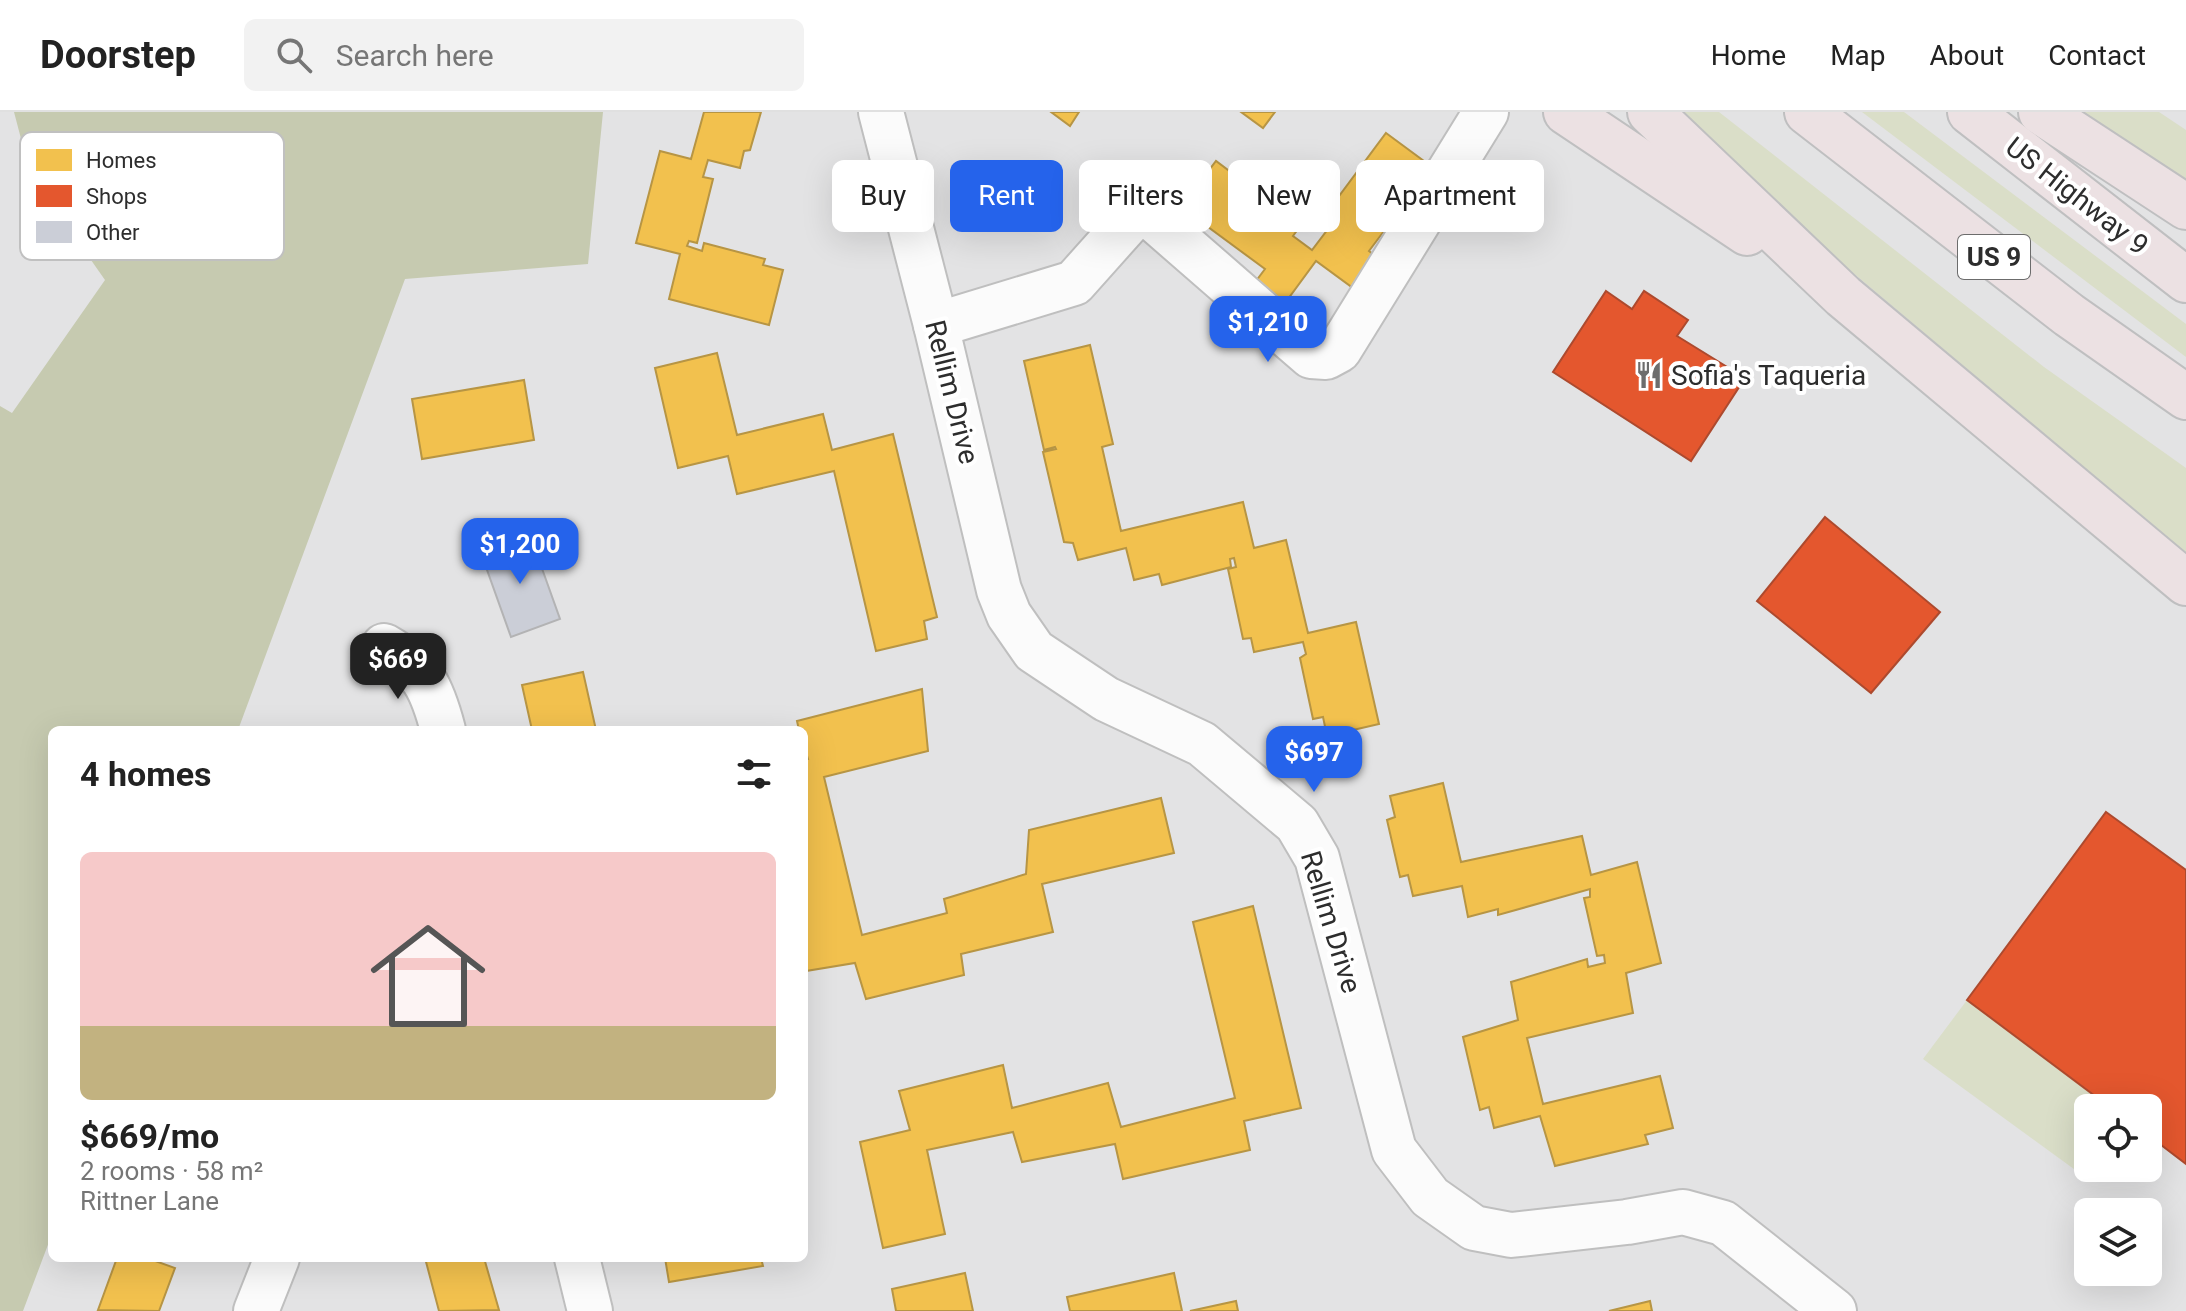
<!DOCTYPE html>
<html lang="en">
<head>
<meta charset="utf-8">
<style>
	body { margin:0; font-family:Roboto,sans-serif; background:#f2f2f2; color:#222; height:100vh; display:flex; flex-direction:column; font-size:30px; white-space:nowrap }
	* { box-sizing:border-box; margin:0 }
	p { font-size:26px; color:#767676 }
	.icon { flex:none; width:44px; height:44px; fill:none; stroke:currentColor; stroke-width:2; stroke-linecap:round; stroke-linejoin:round }
	.map { position:relative; flex:1; overflow:hidden }
	.sheet { position:absolute; left:48px; top:614px; width:760px; height:536px; display:flex; flex-direction:column; background:#fff; border-radius:12px; box-shadow:0 8px 32px #0002 }
	.sheet>* { flex:none }
	.hud { position:absolute; left:832px; top:48px; width:760px; height:72px; display:flex; gap:16px }
	.fabs { position:absolute; left:2074px; top:982px; display:grid; gap:16px }
	.fabs a { display:grid; place-items:center; width:88px; height:88px; border-radius:12px; background:#fff; box-shadow:0 8px 32px #0002; font-size:40px }
	.price { position:absolute; translate:-50% -68px; padding:0 18px; border-radius:16px; background:#2563eb; color:#fff; font-size:26px; line-height:52px; filter:drop-shadow(0 2px 4px #0008) }
	.price::after { content:''; position:absolute; left:50%; top:48px; width:24px; height:18px; margin-left:-12px; background:inherit; clip-path:polygon(0 0,100% 0,50% 100%) }
	.price.current { background:#222; color:#fff }
	ul { padding:0; list-style:none }
	li { display:grid; align-content:center; gap:16px; height:424px; padding:0 32px }
	li+li { border-top:2px solid #e0e0e0 }
	li span { display:grid; place-items:center; height:248px; border-radius:12px; color:#555 }
	li>.icon { margin-inline-start:auto }
	span .icon { width:144px; height:144px; fill:#fffc; stroke-width:1 }
	li b { font-size:34px }
	h2 { display:flex; justify-content:space-between; align-items:center; height:96px; padding:0 32px; font-size:34px }
	.chip { padding:0 28px; border-radius:12px; background:#fff; box-shadow:0 8px 32px #0002; font-size:28px; line-height:72px }
	.chip.current { background:#2563eb; color:#fff }
	header { display:flex; align-items:center; gap:48px; box-sizing:border-box; height:112px; padding:0 40px; background:#fff; border-bottom:2px solid #e0e0e0 }
	header strong { font-size:38px }
	nav { display:flex; gap:44px; margin-inline-start:auto; font-size:28px }
	.search { width:560px; height:72px; background:#f2f2f2; display:flex; align-items:center; gap:20px; box-sizing:border-box; padding:0 28px; border-radius:12px; color:#767676; font-size:30px }
	.map>svg:first-child { display:block }
</style>
</head>
<body>
<header>
<strong>Doorstep</strong>
<div class="search"><svg class="icon" aria-label="search" viewBox="0 0 24 24"><circle cx="10" cy="10" r="6"/><path d="M15 15l6 6"/></svg>Search here</div>
<nav><a>Home</a><a>Map</a><a>About</a><a>Contact</a></nav>
</header>
<div class="map">
<svg width="2186" height="1199" viewBox="0 0 2186 1199">
	<rect width="100%" height="100%" fill="#e3e3e4"/>
	<g fill="#dadec8">
		<polygon points="1669,0 1719,0 2044,255 2186,356 2186,442 1756,79"/>
		<polygon points="1862,0 1904,0 2186,212 2186,245"/>
		<polygon points="2065,0 2159,0 2186,18 2186,81"/>
		<polygon points="1967,888 2111,996 2088,996 2088,1046 2078,1060 1923,947"/>
	</g>
	<polygon fill="#c6cab0" points="14,0 603,0 588,152 405,167 238,618 52,618 52,1122 23,1199 0,1199 0,294 12,301 105,168 30,61"/>
	<g fill="#f2c14e" stroke="#b79544" stroke-width="2">
		<polygon points="704,0 761,0 750,38 744,39 740,56 708,48 703,65 713,67 697,131 689,129 687,134 702,139 704,131 765,147 763,153 783,158 769,213 669,187 680,142 636,131 660,39 691,47"/>
		<polygon points="1051,0 1079,0 1070,14"/>
		<polygon points="1241,0 1275,0 1263,16"/>
		<polygon points="1386,21 1432,55 1369,139 1377,145 1353,176 1316,149 1285,191 1256,169 1265,157 1181,95 1216,49 1301,113 1293,124 1312,138 1331,113 1322,107"/>
		<polygon points="1090,233 1113,332 1102,335 1121,419 1243,390 1254,436 1286,428 1308,521 1356,510 1379,612 1327,624 1323,605 1313,607 1300,546 1306,542 1303,530 1254,540 1251,526 1243,527 1228,457 1236,455 1234,446 1230,447 1231,455 1162,473 1159,462 1134,468 1126,436 1078,448 1073,431 1064,430 1043,340 1056,337 1055,335 1044,338 1024,249"/>
		<polygon points="717,241 737,323 823,302 832,338 893,322 937,505 924,509 927,527 876,539 834,359 737,382 728,344 678,356 655,256"/>
		<polygon points="524,268 534,328 422,347 412,287"/>
		<polygon points="583,560 596,618 532,618 522,573"/>
		<polygon points="922,577 928,639 824,665 862,823 947,801 944,787 1026,762 1029,718 1161,686 1174,741 1042,772 1053,820 961,842 964,863 866,887 855,851 806,859 804,648 808,647 804,634 804,618 799,618 797,609"/>
		<polygon points="1443,671 1461,750 1582,724 1591,763 1637,750 1661,851 1626,861 1633,901 1527,926 1543,992 1660,964 1673,1016 1645,1023 1648,1032 1555,1054 1540,1004 1494,1016 1489,995 1480,998 1463,925 1518,908 1511,870 1587,847 1588,855 1605,851 1604,843 1597,844 1584,786 1590,785 1590,777 1498,803 1498,797 1468,805 1462,774 1413,784 1408,763 1400,765 1387,708 1395,705 1390,684"/>
		<polygon points="1253,794 1301,996 1244,1009 1250,1038 1123,1067 1115,1032 1022,1050 1013,1020 927,1038 945,1122 883,1136 860,1030 910,1018 899,979 1003,953 1012,996 1108,971 1121,1015 1235,986 1193,810"/>
		<polygon points="117,1146 147,1146 175,1156 159,1199 98,1198"/>
		<polygon points="425,1146 484,1146 499,1198 439,1199"/>
		<polygon points="665,1146 761,1146 763,1154 669,1170"/>
		<polygon points="965,1161 973,1199 896,1199 892,1177"/>
		<polygon points="1174,1161 1182,1199 1070,1199 1067,1185"/>
		<polygon points="1236,1189 1238,1199 1190,1199"/>
		<polygon points="1650,1189 1652,1199 1609,1199"/>
	</g>
	<g fill="#e4572e" stroke="#ad4a2e" stroke-width="2">
		<polygon points="1606,179 1632,197 1644,179 1688,208 1677,224 1745,266 1691,349 1553,260"/>
		<polygon points="1825,405 1940,500 1871,581 1757,489"/>
		<polygon points="2106,700 2186,758 2186,1052 2148,1023 2148,996 2111,996 1967,888"/>
	</g>
	<polygon fill="#cbced7" stroke="#b3b3b4" stroke-width="2" points="530,423 560,507 511,525 481,441"/>
	<g fill="none" stroke-linecap="round" stroke-linejoin="round">
		<g stroke="#bfbfbf" stroke-width="48">
			<g id="minor">
				<polyline points="881,0 936,213 999,478 1009,503 1034,539 1106,587 1202,632 1297,712 1317,746 1394,1038 1430,1085 1474,1116 1511,1123 1627,1110 1683,1100 1723,1111 1834,1199"/>
				<polyline points="936,213 1074,171 1141,96 1311,244 1326,245 1339,238 1486,0"/>
				<path d="M384,534C423,556 432,576 443,618"/>
				<polyline points="577,1146 590,1199"/>
				<polyline points="256,1199 277,1146"/>
			</g>
		</g>
		<g stroke="#bfbfc0" stroke-width="48">
			<g id="highway">
				<polyline points="1566,0 1747,121"/>
				<polyline points="1650,0 1843,184 2186,471"/>
				<polyline points="1807,0 2069,203 2186,285"/>
				<polyline points="1970,0 2186,168"/>
				<polyline points="2041,0 2186,95"/>
			</g>
		</g>
		<use href="#minor" stroke="#fbfbfb" stroke-width="44"/>
		<use href="#highway" stroke="#ece1e3" stroke-width="44"/>
	</g>
	<defs>
		<g id="restaurant-bare" transform="scale(2.16)"><path d="M-5-6h1v4h1v-4h1v4h1v-4h1v5L-1.5 .5V6h-2V.5L-5-1ZM5-6V6H3V1.5H1.5Q1.5-4 5-6Z" fill="#6d6d6d" stroke="#fff" stroke-width="2.5" paint-order="stroke"/></g>
	</defs>
	<g fill-rule="evenodd">
		<use href="#restaurant-bare" x="1649" y="263"/>
	</g>
	<g text-anchor="middle" dominant-baseline="central" stroke-width="8" stroke-linejoin="round" paint-order="stroke">
		<rect fill="#fff" stroke="#6c6c6c" stroke-width="2" x="1958" y="123" width="72" height="44" rx="6"/>
		<g font-size="26" font-weight="bold" fill="#2d2d2d">
			<text x="1994" y="145">US 9</text>
		</g>
		<g font-size="28" fill="#2d2d2d" stroke="#fff">
			<text transform="translate(2077 84) rotate(38)">US Highway 9</text>
			<text transform="translate(952 280) rotate(76)">Rellim Drive</text>
			<text transform="translate(1331 810) rotate(73)">Rellim Drive</text>
		</g>
		<g font-size="28" fill="#2d2d2d" stroke="#fff" text-anchor="start">
			<text x="1671" y="263">Sofia's Taqueria</text>
		</g>
	</g>
	<rect x="20" y="20" width="264" height="128" rx="12" fill="#fff" stroke="#c0c0c0" stroke-width="2"/>
	<rect x="36" y="37" width="36" height="22" fill="#f2c14e"/>
	<rect x="36" y="73" width="36" height="22" fill="#e4572e"/>
	<rect x="36" y="109" width="36" height="22" fill="#cbced7"/>
	<g font-size="22" fill="#2d2d2d">
		<text x="86" y="56">Homes</text>
		<text x="86" y="92">Shops</text>
		<text x="86" y="128">Other</text>
	</g>
</svg>
<div class="fabs">
<a><svg class="icon" aria-label="locate" viewBox="0 0 24 24"><circle cx="12" cy="12" r="6"/><path d="M12 2v4M12 18v4M2 12h4M18 12h4"/></svg></a>
<a><svg class="icon" aria-label="layers" viewBox="0 0 24 24"><path d="M12 4l9 5-9 5-9-5zM3 14l9 5 9-5"/></svg></a>
</div>
<b class="price" style="left:1268px;top:252px">$1,210</b>
<b class="price" style="left:520px;top:474px">$1,200</b>
<b class="price current" style="left:398px;top:589px">$669</b>
<b class="price" style="left:1314px;top:682px">$697</b>
<div class="hud">
<a class="chip">Buy</a>
<a class="chip current">Rent</a>
<a class="chip">Filters</a>
<a class="chip">New</a>
<a class="chip">Apartment</a>
</div>
<section class="sheet">
<h2>4 homes<svg class="icon" aria-label="filters" viewBox="0 0 24 24"><path d="M4 7h16M4 17h16"/><circle cx="9" cy="7" r="2"/><circle cx="15" cy="17" r="2"/></svg></h2>
<ul>
<li><span style="background:linear-gradient(#f6c9c9 70%,#c2b280 0)"><svg class="icon" aria-label="home" viewBox="0 0 24 24"><path d="M3 11l9-7 9 7M6 9v11h12V9"/></svg></span><div><b>$669/mo</b><p>2 rooms · 58 m²</p><p>Rittner Lane</p></div></li>
</ul>
</section>
</div>
</body>
</html>
